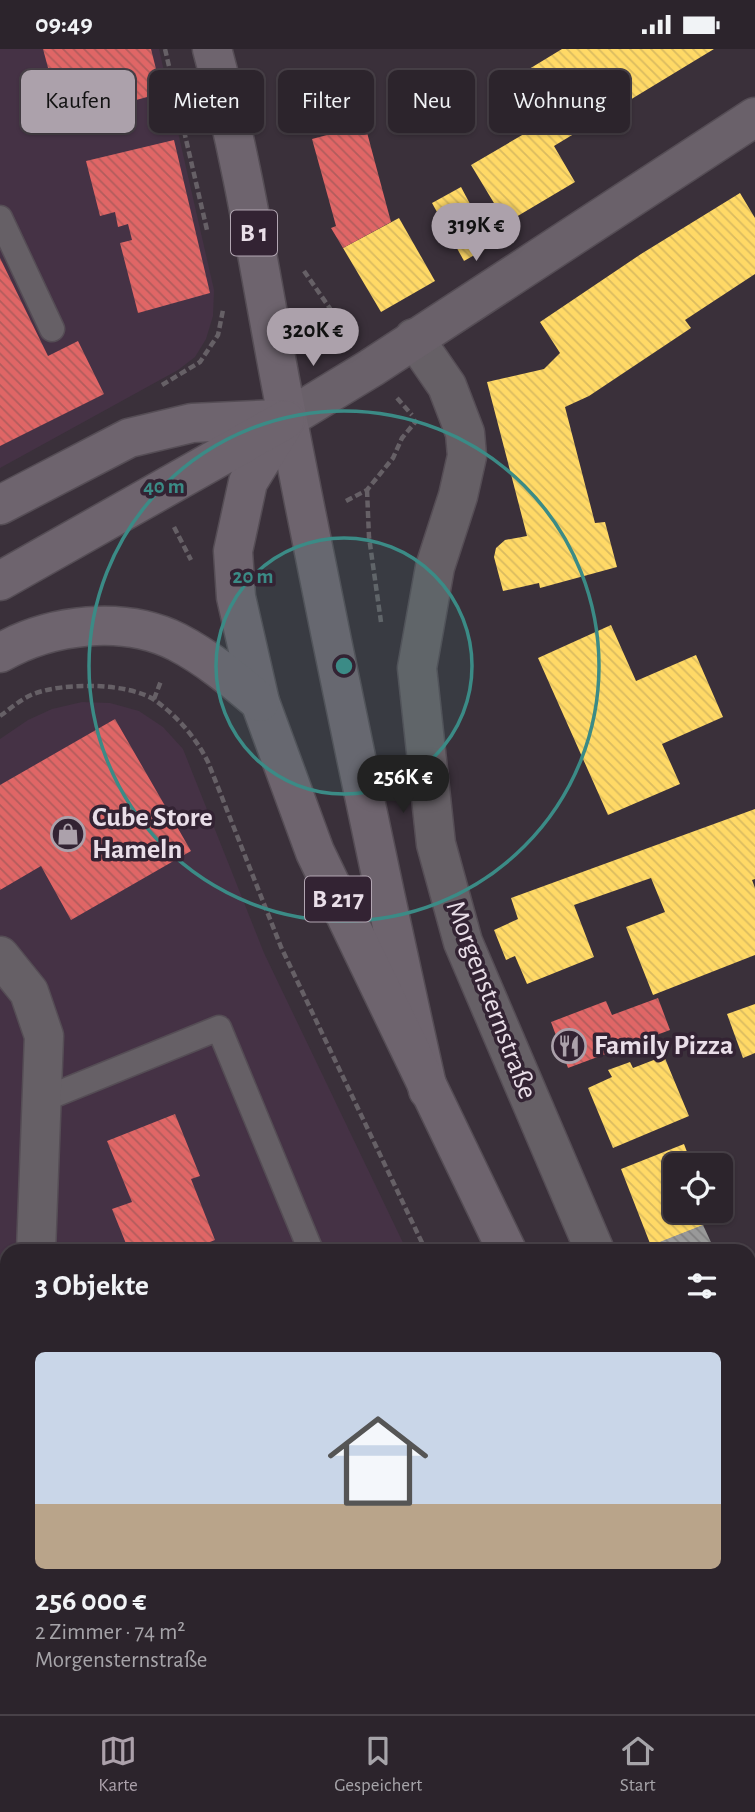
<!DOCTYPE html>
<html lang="de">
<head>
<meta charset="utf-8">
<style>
	body { margin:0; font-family:"Alegreya Sans",sans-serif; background:#383038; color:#f1f3f6; height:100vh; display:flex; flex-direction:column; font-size:26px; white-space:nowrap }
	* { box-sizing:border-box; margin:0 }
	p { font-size:23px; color:#a6a4a9 }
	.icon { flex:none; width:38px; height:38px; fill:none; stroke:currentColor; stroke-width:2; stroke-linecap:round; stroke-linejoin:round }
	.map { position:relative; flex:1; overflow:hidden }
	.details { position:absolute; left:0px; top:1195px; width:756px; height:471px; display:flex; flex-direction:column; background:#2c242c; border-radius:21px 21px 0 0; box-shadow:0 2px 5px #0004,0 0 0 2px #484148 }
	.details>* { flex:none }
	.top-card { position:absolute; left:21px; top:21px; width:714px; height:63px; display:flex; gap:14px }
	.fabs { position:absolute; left:663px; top:1104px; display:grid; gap:14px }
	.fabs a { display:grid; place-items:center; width:70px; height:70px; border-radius:10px; background:#2c242c; box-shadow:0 2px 5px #0004,0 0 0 2px #484148; font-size:35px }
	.price { position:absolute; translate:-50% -60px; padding:0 16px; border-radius:24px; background:#aca1ab; color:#111; font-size:23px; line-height:46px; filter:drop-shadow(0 2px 4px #0008) }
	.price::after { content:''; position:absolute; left:50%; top:42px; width:21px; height:16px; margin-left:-10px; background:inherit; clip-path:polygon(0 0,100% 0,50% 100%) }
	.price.active { background:#222; color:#fff }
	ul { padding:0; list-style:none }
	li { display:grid; align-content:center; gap:14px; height:371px; padding:0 35px }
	li span { display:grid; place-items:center; height:217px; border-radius:10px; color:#555 }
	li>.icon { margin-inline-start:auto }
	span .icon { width:126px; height:126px; fill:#fffc; stroke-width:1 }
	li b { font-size:30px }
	h2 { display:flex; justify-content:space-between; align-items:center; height:84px; padding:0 35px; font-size:30px }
	.tag { padding:0 24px; border-radius:10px; background:#2c242c; box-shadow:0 2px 5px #0004,0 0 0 2px #484148; font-size:24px; line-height:63px }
	.tag.active { background:#aca1ab; color:#111 }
	.status { display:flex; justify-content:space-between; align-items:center; height:49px; padding:0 35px; background:#2c242c; direction:ltr }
	.status svg { height:19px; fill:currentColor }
	.tabs { display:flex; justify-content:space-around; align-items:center; height:98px; border-top:2px solid #484148; background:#2c242c; font-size:19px; color:#a6a4a9 }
	.tabs a { display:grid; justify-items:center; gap:4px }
	.tabs .active { color:#aca1ab }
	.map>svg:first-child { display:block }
</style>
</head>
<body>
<div class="status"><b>09:49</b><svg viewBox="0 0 49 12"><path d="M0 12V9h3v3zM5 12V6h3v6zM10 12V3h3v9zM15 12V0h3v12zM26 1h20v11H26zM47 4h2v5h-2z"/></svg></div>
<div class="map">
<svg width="755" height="1665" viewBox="0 0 755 1665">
	<defs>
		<pattern id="homes-back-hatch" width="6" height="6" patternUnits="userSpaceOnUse" patternTransform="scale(1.75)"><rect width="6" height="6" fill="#ffd966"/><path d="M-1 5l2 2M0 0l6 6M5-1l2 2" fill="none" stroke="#dabb60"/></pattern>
		<pattern id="shops-back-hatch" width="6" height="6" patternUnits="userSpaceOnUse" patternTransform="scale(1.75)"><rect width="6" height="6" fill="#e06666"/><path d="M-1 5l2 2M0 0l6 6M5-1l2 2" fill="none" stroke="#b25c5c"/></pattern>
		<pattern id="industry-back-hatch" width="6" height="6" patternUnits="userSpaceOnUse" patternTransform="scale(1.75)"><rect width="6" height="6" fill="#999"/><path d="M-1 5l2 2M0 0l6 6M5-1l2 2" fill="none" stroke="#807f80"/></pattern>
	</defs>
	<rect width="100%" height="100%" fill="#3a303a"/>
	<g fill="#453245">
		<polygon points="0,0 159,0 214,241 213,267 206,290 195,308 178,321 0,419"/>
		<polygon points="82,653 110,654 139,662 163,678 183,700 264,904 407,1202 7,1202 7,1600 0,1603 0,690 28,671 52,660"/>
	</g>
	<g fill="url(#homes-back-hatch)">
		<polygon points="562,0 714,0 554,97 575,133 506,174 471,116 541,75 511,31"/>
		<polygon points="461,138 492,196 464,212 432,154"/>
		<polygon points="740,144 755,169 755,225 685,271 691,279 589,347 565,358 595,474 605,473 617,518 540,539 539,534 503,542 494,508 496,499 505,491 527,487 487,333 544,320 560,304 540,273 641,205"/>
		<polygon points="399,169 435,232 381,263 343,199"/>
		<polygon points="611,576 636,632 696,606 723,668 662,695 680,735 608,766 538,609"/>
		<polygon points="755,760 755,830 752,831 755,839 755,906 653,946 626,878 665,863 651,829 574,856 594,908 527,935 515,907 506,911 494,881 518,870 511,849"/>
		<polygon points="755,955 755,1004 743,1009 727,965"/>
		<polygon points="664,1007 689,1067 613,1099 588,1039 612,1028 608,1021 630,1013 633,1019"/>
		<polygon points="684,1095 692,1116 676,1116 676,1162 710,1162 714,1172 651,1197 621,1120"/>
		<polygon points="755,1290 755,1359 754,1360 749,1342 749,1292"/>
		<polygon points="188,1659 209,1659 211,1665 181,1665 180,1662"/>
		<polygon points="257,1659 259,1665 238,1665 255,1659"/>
		<polygon points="294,1659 369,1659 371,1665 296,1665"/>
	</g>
	<g fill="url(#shops-back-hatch)">
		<polygon points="43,0 151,0 162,44 62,71"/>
		<polygon points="365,76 391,173 343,199 331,179 336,177 312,90"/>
		<polygon points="174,91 210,244 138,264 120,194 132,191 128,175 118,178 115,163 100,167 86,112"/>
		<polygon points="0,209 48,307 78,292 104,345 0,397"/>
		<polygon points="115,670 191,802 71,871 41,817 0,841 0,736"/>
		<polygon points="658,949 670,981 568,1019 551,973 606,952 612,966"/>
		<polygon points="175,1065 200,1127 191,1130 215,1191 187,1202 129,1202 112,1160 132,1153 107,1092"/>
	</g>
	<polygon fill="url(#industry-back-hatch)" points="703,1176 715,1202 660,1202 657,1194"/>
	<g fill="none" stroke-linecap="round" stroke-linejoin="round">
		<g stroke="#554d55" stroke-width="27">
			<g id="service">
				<polyline points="0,169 52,280"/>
				<polyline points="42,1051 219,979 311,1202"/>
			</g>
		</g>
		<g stroke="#554d55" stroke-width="41">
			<g id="minor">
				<polyline points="414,289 447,337 465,384 467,407 458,447 435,518 417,619 436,795 463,893 595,1202"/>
				<polyline points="0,907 29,943 44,987 36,1202"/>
				<polyline points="749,1388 755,1386"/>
				<polyline points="0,1441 7,1435"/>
			</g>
		</g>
		<g stroke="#554d55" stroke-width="41">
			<polyline id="secondary" points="287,370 371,319 755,68"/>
		</g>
		<g stroke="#554d55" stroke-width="41">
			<g id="primary">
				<path d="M212,0C247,126 264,254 290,382C333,602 379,822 428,1041"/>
				<polyline points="287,370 248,433 233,502 236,548 260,653 315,803 507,1202"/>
				<polyline points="0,456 129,389 192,374 278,370"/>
				<polyline points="0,532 285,371"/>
				<path d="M0,604C51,575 123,566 177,593C208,609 234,631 260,653"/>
				<polyline points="713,1659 715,1665"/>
			</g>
		</g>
		<g stroke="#666066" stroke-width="4.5" stroke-dasharray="7 3.5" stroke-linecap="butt">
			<polyline points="165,0 207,181"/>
			<polyline points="304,222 349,287"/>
			<polyline points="162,336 200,313 218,286 223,261"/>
			<polyline points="397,349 412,366"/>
			<polyline points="367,441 369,488 381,573"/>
			<polyline points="346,452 367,441 393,409 402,389 417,371"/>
			<polyline points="174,478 191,511"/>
			<polyline points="154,650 161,632"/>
			<path d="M0,667C10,660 20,651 31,646C60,633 130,633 156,652C178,668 196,689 208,713L281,898L426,1202"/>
			<polyline points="749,1460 755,1477"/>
			<polyline points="749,1584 755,1582"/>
			<polyline points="641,1659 643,1665"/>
			<polyline points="507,1665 510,1659"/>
			<polyline points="516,1665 532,1659"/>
		</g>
		<use href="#service" stroke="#666066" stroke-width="24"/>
		<use href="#minor" stroke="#666066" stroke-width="38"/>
		<use href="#secondary" stroke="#6a616a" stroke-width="38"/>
		<use href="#primary" stroke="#6e646e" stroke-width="38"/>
	</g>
	<circle cx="344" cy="617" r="128" fill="#3b8b86" fill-opacity=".12"/>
	<g fill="none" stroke="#3b8b86" stroke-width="3.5">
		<circle cx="344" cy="617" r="128"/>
		<circle cx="344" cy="617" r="255"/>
	</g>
	<defs>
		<g id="shop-ring" transform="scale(1.75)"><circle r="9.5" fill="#332333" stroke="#aca1ab" stroke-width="1.5"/><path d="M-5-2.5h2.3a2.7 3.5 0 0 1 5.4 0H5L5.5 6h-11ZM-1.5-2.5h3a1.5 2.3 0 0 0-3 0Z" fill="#aca1ab"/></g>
		<g id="restaurant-ring" transform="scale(1.75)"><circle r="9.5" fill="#332333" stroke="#aca1ab" stroke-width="1.5"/><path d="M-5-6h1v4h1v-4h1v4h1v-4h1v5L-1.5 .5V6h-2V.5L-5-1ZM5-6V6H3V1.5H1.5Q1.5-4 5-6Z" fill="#aca1ab"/></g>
	</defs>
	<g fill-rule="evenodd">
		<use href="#shop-ring" x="68" y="785"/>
		<use href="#restaurant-ring" x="569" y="997"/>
	</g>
	<g text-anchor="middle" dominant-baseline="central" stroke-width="7" stroke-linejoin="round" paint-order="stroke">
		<g fill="#332333" stroke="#b2a6b2" stroke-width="2">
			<rect x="231" y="161.5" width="46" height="45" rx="5"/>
			<rect x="305" y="827.5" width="66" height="45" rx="5"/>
		</g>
		<g font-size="26" font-weight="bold" fill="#e9dee8">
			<text x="254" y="184">B 1</text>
			<text x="338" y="850">B 217</text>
		</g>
		<g font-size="28" font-weight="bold" fill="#e9dee8" stroke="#332333" text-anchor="start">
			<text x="92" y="769">Cube Store<tspan x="92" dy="32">Hameln</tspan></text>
			<text x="594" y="997">Family Pizza</text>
		</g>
		<g font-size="28" fill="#e9dee8" stroke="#332333">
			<text transform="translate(491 951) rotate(69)">Morgensternstraße</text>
		</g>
	</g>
	<circle cx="344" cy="617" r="10" fill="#3b8b86" stroke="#332333" stroke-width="3.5"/>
	<g font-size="21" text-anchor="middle" font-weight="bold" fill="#3b8b86" stroke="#332333" stroke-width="7" stroke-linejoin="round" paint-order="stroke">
		<text x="164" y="444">40 m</text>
		<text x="253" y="534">20 m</text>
	</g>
</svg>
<div class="fabs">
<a><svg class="icon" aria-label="locate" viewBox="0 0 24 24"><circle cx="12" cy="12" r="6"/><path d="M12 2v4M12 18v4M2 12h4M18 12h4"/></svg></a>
</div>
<b class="price" style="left:476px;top:214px">319K €</b>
<b class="price" style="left:313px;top:319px">320K €</b>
<b class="price active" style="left:403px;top:766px">256K €</b>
<div class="top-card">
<a class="tag active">Kaufen</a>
<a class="tag">Mieten</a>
<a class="tag">Filter</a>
<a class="tag">Neu</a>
<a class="tag">Wohnung</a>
</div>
<section class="details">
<h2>3 Objekte<svg class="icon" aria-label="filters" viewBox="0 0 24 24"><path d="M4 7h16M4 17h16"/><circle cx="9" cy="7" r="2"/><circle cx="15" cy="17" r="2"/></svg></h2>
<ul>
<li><span style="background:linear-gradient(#c9d6e8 70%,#b9a48a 0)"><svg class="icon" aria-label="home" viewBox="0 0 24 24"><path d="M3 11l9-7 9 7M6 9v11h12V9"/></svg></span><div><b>256 000 €</b><p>2 Zimmer · 74 m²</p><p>Morgensternstraße</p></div></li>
</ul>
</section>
</div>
<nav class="tabs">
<a class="active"><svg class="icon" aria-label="map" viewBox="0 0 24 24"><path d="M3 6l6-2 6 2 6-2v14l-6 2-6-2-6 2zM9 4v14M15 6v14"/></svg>Karte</a>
<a><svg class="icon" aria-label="saved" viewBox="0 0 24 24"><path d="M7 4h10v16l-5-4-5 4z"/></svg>Gespeichert</a>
<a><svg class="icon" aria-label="home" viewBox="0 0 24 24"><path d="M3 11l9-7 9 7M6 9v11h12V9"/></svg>Start</a>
</nav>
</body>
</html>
